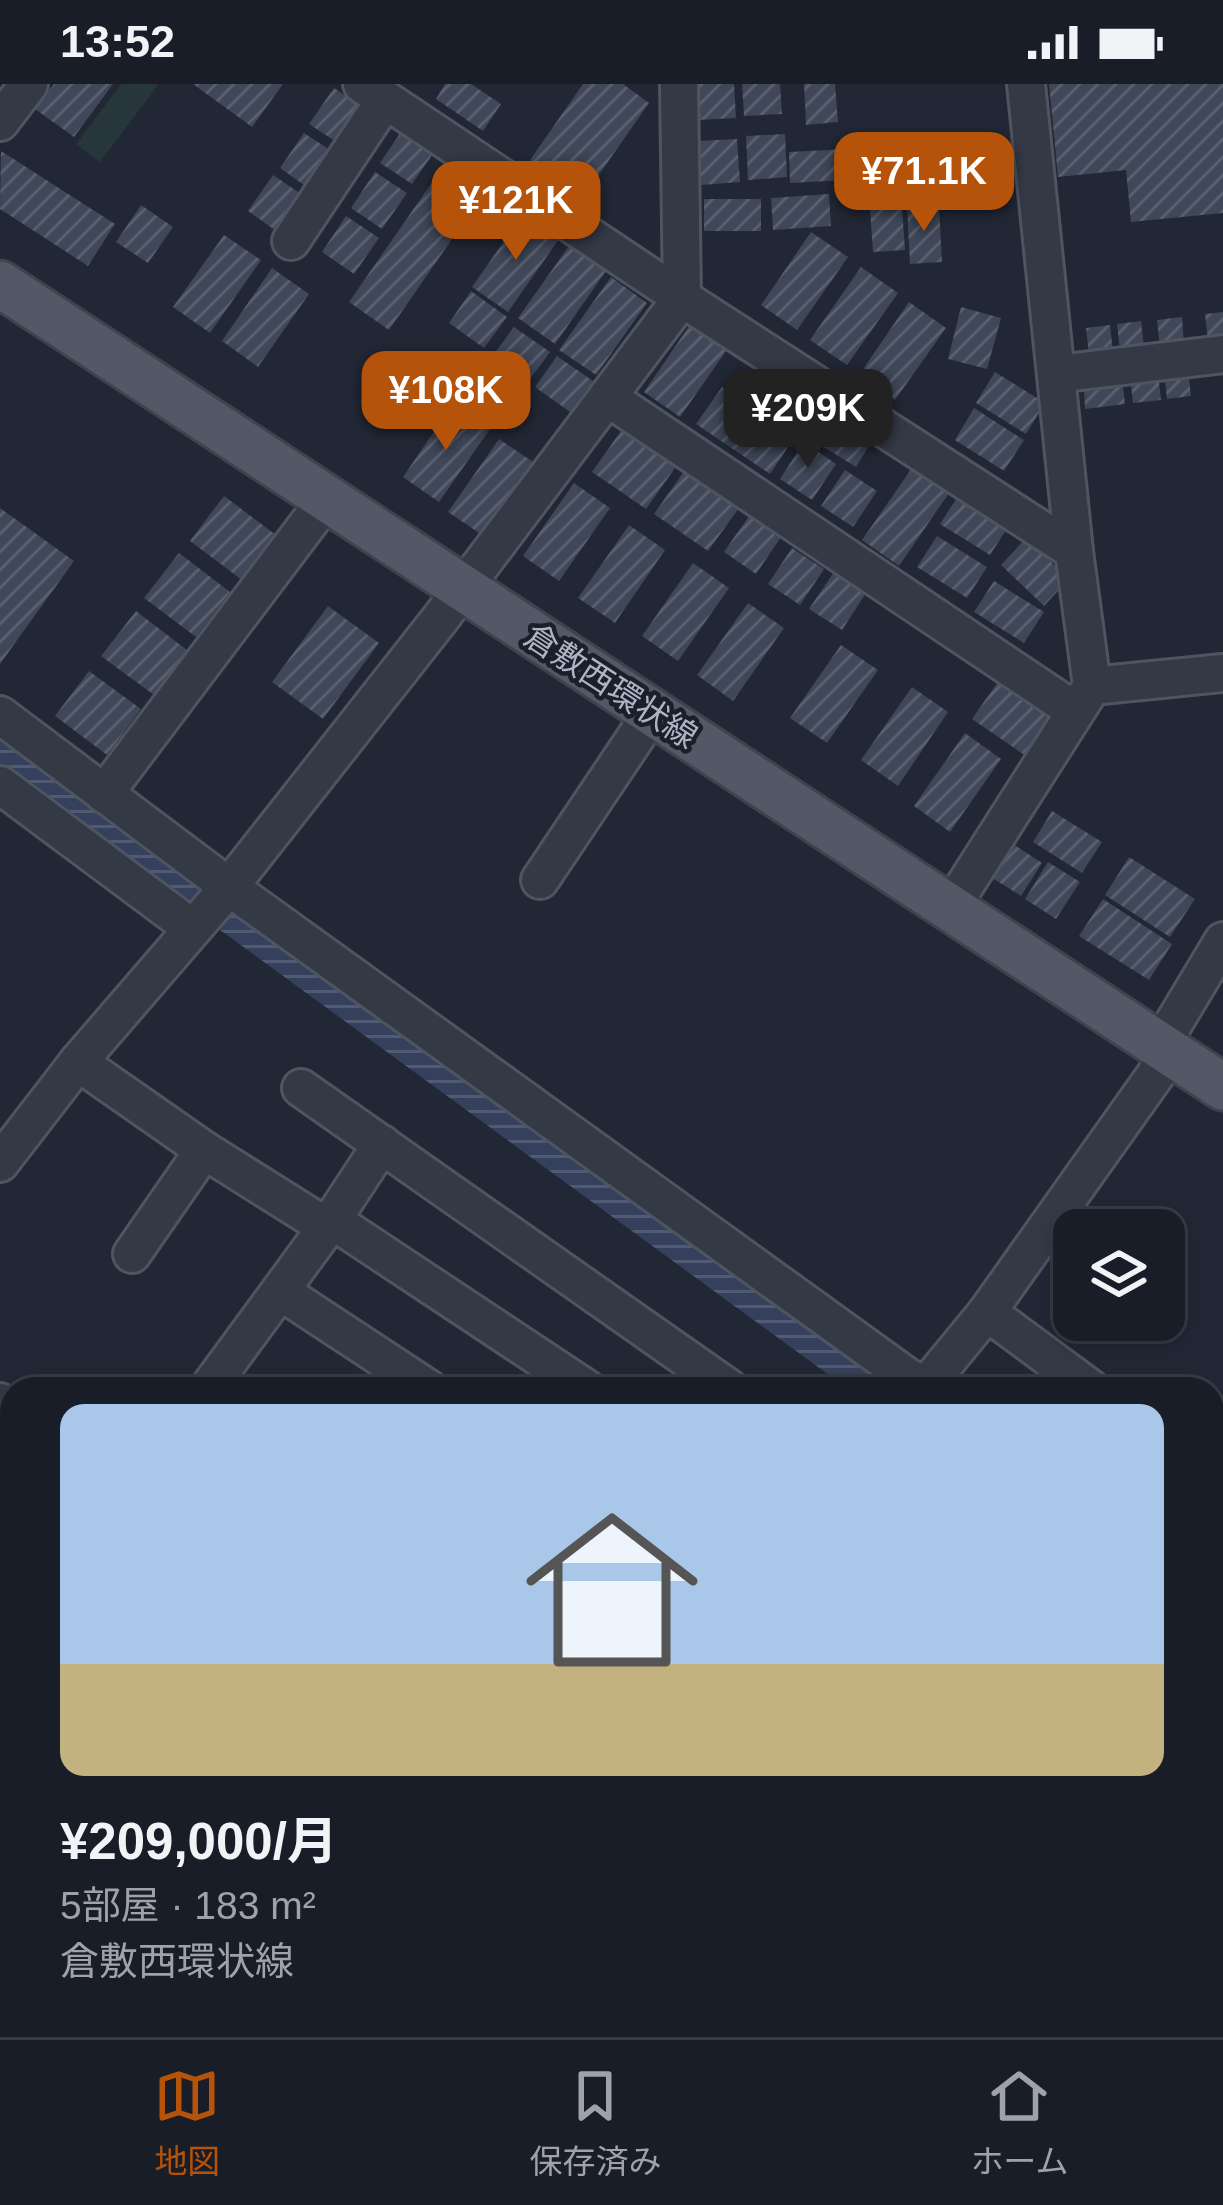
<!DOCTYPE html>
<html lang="ja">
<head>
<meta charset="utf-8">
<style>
	body { margin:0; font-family:Helvetica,"Noto Sans JP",sans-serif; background:#262a34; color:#f1f3f6; height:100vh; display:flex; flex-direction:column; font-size:45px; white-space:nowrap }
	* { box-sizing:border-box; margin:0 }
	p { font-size:39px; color:#9fa2a8 }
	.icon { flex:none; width:66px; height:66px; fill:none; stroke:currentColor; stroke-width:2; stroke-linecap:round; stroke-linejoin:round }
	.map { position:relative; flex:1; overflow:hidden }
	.panel { position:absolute; left:0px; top:1293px; width:1224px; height:660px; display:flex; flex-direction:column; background:#191d28; border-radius:36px 36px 0 0; box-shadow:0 6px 18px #0003,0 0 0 3px #373b45 }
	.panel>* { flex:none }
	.fabs { position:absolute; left:1053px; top:1125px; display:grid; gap:24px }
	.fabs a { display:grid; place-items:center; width:132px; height:132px; border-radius:24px; background:#191d28; box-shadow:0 6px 18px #0003,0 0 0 3px #373b45; font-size:60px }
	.price { position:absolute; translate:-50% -102px; padding:0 27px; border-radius:24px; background:#b45309; color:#fff; font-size:39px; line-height:78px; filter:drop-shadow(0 3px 6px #0008) }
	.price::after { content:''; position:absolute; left:50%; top:72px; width:36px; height:27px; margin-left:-18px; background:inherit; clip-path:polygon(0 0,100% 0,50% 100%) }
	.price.on { background:#222; color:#fff }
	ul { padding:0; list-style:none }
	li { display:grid; align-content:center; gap:24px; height:636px; padding:0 60px }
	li+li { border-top:3px solid #373b45 }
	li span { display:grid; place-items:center; height:372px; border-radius:24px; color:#555 }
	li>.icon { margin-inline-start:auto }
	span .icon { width:216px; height:216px; fill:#fffc; stroke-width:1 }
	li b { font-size:51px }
	.status { display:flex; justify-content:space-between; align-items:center; height:84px; padding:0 60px; background:#191d28; direction:ltr }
	.status svg { height:33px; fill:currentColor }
	.tab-bar { display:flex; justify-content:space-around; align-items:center; height:168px; border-top:3px solid #373b45; background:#191d28; font-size:33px; color:#9fa2a8 }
	.tab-bar a { display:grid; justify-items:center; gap:6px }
	.tab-bar .on { color:#b45309 }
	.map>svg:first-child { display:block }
</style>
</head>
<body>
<div class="status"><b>13:52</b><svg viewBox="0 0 49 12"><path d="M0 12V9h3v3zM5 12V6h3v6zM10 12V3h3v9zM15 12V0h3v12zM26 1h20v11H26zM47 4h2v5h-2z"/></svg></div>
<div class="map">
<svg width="1223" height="1953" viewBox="0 0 1223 1953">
	<defs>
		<pattern id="water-rules" width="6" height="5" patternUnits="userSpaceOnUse" patternTransform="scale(3)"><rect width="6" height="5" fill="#35415c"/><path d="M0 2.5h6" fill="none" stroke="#505a72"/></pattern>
		<pattern id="building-hatch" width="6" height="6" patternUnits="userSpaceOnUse" patternTransform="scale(3)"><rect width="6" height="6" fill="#3f4758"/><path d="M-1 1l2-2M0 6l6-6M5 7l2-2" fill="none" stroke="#585f6e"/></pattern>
	</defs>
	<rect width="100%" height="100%" fill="#212735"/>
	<polygon fill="#26363a" points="121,0 159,0 100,78 76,60"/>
	<g fill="url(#water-rules)">
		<polygon points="0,657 203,807 897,1305 848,1305 0,685"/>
		<polygon points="512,1941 649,1941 667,1953 530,1953"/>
	</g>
	<g fill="url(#building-hatch)">
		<polygon points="54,0 113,0 74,53 35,25"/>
		<polygon points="193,0 283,0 252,43"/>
		<polygon points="445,0 471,0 501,20 483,47 436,15"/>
		<polygon points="583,0 623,0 649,19 582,115 530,76"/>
		<polygon points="695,0 734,0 736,34 697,36"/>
		<polygon points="742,0 780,0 782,30 744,32"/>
		<polygon points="804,0 835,0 838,38 806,41"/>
		<polygon points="1049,0 1223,0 1223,129 1131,138 1126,86 1058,93"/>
		<polygon points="334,4 366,26 341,61 309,40"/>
		<polygon points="405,42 437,64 412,100 380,79"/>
		<polygon points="304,49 336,70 311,106 280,84"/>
		<polygon points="785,50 787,93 748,96 746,52"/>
		<polygon points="737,55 740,98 701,101 699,57"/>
		<polygon points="846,65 848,96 790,99 789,68"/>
		<polygon points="1,67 115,140 88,182 0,125"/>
		<polygon points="451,71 491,99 389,246 349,218"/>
		<polygon points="375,88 407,109 382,145 351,124"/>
		<polygon points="273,91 304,112 279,149 248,127"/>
		<polygon points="901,109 905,166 873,168 869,111"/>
		<polygon points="829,110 831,142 773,146 771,114"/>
		<rect x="704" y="115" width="57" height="32"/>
		<polygon points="141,121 173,143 148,179 116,158"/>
		<polygon points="939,121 942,178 910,180 907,123"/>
		<polygon points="523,130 559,155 508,228 472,203"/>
		<polygon points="346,132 379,154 354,190 322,168"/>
		<polygon points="811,148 848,173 797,246 761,221"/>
		<polygon points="224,151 261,176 210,249 173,223"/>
		<polygon points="569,162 606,187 555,260 518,234"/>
		<polygon points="861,183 898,209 847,281 810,256"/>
		<polygon points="272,184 309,210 258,283 222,257"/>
		<polygon points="611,193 647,219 596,291 559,266"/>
		<polygon points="471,207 507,233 484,264 449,239"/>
		<polygon points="909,218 946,244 895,316 859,291"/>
		<polygon points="961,223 1001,234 987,285 948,275"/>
		<polygon points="1223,228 1223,255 1208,257 1205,230"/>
		<polygon points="1182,233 1184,260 1160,263 1157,236"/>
		<polygon points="694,235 731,260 680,333 644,308"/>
		<polygon points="1141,237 1144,264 1120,267 1117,240"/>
		<polygon points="1110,241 1113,268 1089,271 1086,244"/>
		<polygon points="514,243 550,268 527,299 491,274"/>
		<polygon points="557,272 593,297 570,328 535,303"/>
		<polygon points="1188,286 1191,312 1167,315 1164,289"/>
		<polygon points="995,288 1045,319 1026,350 976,319"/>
		<polygon points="1158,289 1161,316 1133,319 1130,292"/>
		<polygon points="1122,294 1125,320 1085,325 1084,307 1099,306 1098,297"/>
		<polygon points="722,303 795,353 770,390 696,340"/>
		<polygon points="453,320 490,345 439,418 403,393"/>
		<polygon points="825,321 875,352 856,383 806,352"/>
		<polygon points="974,324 1024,356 1004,387 955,356"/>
		<polygon points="623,344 677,381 646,425 592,388"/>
		<polygon points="499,355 536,380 485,453 448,428"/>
		<polygon points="804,358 836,380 812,416 780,395"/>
		<polygon points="912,384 949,409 899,482 862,456"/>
		<polygon points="685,386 739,424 708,467 654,430"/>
		<polygon points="845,386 877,407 853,443 821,422"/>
		<polygon points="574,399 610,424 559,497 523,472"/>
		<polygon points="960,409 1010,440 990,471 940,440"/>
		<polygon points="224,412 276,451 242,496 190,457"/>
		<polygon points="0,424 74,477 0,580"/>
		<polygon points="749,432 781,453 756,490 724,468"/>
		<polygon points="629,441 665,466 615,539 578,514"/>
		<polygon points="937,452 987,483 967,514 917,483"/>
		<polygon points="1026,454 1069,495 1044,522 1001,481"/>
		<polygon points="792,464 824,485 800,521 768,500"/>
		<polygon points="179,469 230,508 196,553 144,514"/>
		<polygon points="693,479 729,504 678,577 642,552"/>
		<polygon points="834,488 866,509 842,546 809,525"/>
		<polygon points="994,497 1044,528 1024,559 974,528"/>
		<polygon points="748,519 784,544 733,617 697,591"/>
		<polygon points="328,522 379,559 323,635 272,598"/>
		<polygon points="136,527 187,566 154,611 101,572"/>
		<polygon points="841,561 878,586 827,659 790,634"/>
		<polygon points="89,587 141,625 107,671 55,632"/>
		<polygon points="1002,592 1056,629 1026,672 972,635"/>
		<polygon points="912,603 948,628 898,702 861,676"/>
		<polygon points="965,649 1001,675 950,748 914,722"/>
		<polygon points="1052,727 1102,758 1082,789 1033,758"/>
		<polygon points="1007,756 1042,779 1021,812 986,790"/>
		<polygon points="1129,773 1195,815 1170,853 1105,811"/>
		<polygon points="1048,778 1080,798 1056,835 1025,815"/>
		<polygon points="1103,815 1172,860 1149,896 1079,852"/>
	</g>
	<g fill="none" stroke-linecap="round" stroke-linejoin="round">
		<g stroke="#4f5461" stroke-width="42">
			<g id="minor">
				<polyline points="362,0 682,214 1074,467"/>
				<polyline points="0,38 29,0"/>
				<polyline points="291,157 385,16"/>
				<polyline points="1057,290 1223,270"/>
				<polyline points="607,313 1075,627"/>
				<polyline points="1092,602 1223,589"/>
				<polyline points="0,631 229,803 909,1294 927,1301 987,1228 1171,969"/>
				<polyline points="0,701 192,844"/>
				<polyline points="104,710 326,416"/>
				<polyline points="540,796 652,629"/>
				<polyline points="951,823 1092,602 1074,467 1026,0"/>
				<polyline points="1160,962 1223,857"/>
				<polyline points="78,978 204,1066 325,1142"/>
				<polyline points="301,1004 730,1305"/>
				<polyline points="0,1079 78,978 229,803 440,535 682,214 679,0"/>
				<polyline points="332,1136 587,1305"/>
				<polyline points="132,1170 204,1066"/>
				<polyline points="280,1207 429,1305"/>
				<polyline points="987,1228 1091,1305"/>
				<polyline points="208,1305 332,1136 382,1060"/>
				<polyline points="0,1318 12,1326"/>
				<polyline points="1212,1394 1223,1402"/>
				<polyline points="0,1461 12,1469"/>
				<polyline points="1212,1600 1223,1608"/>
				<polyline points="0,1662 12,1663"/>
				<polyline points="0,1710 12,1693"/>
				<polyline points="1212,1738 1223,1746"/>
				<polyline points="0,1897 12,1905"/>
				<polyline points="64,1941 81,1953"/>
				<polyline points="452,1941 470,1953"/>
				<polyline points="734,1941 753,1953"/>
				<polyline points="1147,1941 1164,1953"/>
			</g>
		</g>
		<g stroke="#3e4350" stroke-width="51">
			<polyline id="major" points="0,200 1223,1003"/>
		</g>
		<polyline stroke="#445358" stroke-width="6" stroke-dasharray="9 9" stroke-linecap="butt" points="568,1953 576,1941"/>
		<use href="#minor" stroke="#343946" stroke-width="36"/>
		<use href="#major" stroke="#525866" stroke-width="45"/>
	</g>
	<g text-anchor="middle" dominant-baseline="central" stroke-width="9" stroke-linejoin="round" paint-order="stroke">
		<g font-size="33" fill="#aeb4c3" stroke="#1a1f2b">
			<text transform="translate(611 602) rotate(33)">倉敷西環状線</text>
		</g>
	</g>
</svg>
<div class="fabs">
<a><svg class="icon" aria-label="layers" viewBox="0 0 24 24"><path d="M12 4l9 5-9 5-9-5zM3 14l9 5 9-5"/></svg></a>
</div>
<b class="price" style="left:924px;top:150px">¥71.1K</b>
<b class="price" style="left:516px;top:179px">¥121K</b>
<b class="price" style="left:446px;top:369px">¥108K</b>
<b class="price on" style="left:808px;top:387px">¥209K</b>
<section class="panel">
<ul>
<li><span style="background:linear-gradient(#a9c7e8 70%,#c2b280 0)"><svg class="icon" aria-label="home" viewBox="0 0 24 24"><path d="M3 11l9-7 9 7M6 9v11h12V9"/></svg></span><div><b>¥209,000/月</b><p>5部屋 · 183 m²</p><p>倉敷西環状線</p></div></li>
</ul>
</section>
</div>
<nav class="tab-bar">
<a class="on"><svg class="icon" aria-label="map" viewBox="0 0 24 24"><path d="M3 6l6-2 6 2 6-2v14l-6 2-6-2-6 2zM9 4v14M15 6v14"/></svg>地図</a>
<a><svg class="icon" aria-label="saved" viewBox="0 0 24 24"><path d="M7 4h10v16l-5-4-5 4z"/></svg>保存済み</a>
<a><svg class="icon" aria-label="home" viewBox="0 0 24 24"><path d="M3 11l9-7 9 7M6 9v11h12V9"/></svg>ホーム</a>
</nav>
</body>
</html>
